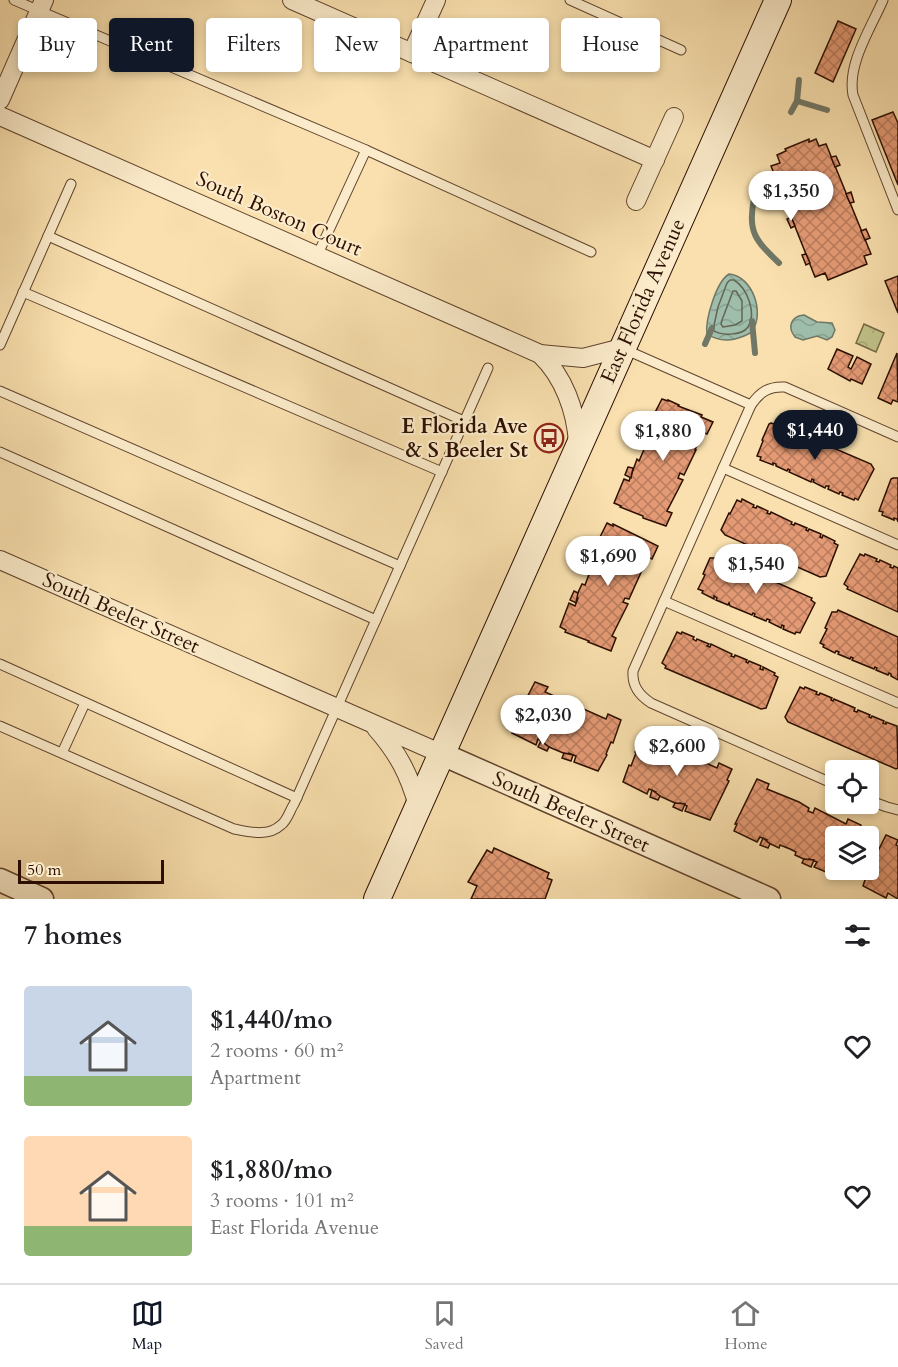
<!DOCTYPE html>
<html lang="en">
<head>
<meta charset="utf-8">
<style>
	body { margin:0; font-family:Cardo,serif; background:#f2f2f2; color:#202124; height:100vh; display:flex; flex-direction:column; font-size:22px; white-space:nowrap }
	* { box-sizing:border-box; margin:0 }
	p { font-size:20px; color:#757577 }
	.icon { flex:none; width:33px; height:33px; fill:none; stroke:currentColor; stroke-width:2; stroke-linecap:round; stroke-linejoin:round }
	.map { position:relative; height:899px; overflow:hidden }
	.drawer { display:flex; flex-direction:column; background:#fff; flex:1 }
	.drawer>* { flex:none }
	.guide { position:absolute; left:18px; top:18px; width:862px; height:54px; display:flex; gap:12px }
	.fabs { position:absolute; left:825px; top:760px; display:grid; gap:12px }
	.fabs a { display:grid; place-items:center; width:54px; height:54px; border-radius:6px; background:#fff; box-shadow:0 3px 9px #0003; font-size:30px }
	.scale { position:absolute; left:18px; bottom:15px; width:146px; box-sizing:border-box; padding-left:6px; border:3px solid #2c0f01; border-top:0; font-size:16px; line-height:21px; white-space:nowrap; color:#2c0f01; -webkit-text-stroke:4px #fbebca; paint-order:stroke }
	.price { position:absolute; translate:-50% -51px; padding:0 14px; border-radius:21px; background:#fff; color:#222; font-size:20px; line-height:39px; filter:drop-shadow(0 2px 3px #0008) }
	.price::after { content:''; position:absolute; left:50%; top:36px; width:18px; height:14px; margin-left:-9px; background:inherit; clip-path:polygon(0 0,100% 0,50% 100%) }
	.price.active { background:#111827; color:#fff }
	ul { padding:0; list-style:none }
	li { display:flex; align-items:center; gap:18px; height:150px; padding:0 24px }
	li span { display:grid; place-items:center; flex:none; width:168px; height:120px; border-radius:6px; color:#555 }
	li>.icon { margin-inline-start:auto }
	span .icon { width:72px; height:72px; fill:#fffc; stroke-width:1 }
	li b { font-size:26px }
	h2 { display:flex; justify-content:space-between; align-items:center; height:72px; padding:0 24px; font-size:26px }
	.pill { padding:0 21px; border-radius:6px; background:#fff; box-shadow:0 3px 9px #0003; font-size:21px; line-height:54px }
	.pill.active { background:#111827; color:#fff }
	.dock { display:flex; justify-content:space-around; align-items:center; height:84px; border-top:2px solid #e0e0e0; background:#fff; font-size:16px; color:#757577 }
	.dock a { display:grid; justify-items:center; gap:3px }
	.dock .active { color:#111827 }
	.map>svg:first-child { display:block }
</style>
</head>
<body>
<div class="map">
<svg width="898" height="899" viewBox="0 0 898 899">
	<defs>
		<pattern id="forest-crowns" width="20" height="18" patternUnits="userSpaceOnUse" patternTransform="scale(1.5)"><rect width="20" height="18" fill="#c0c289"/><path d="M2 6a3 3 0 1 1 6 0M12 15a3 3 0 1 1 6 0" fill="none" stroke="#a5a674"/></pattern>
		<pattern id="water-waves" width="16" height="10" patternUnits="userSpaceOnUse" patternTransform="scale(1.5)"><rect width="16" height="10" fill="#9ebdaa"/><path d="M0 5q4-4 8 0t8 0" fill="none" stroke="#88a190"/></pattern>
		<pattern id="building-cross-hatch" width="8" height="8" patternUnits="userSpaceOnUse" patternTransform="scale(1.5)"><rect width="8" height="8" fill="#e49a74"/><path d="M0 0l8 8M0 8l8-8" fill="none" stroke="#b97c5d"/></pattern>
	</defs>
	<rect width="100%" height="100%" fill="#f9e0ae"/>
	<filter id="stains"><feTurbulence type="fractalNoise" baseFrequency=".00333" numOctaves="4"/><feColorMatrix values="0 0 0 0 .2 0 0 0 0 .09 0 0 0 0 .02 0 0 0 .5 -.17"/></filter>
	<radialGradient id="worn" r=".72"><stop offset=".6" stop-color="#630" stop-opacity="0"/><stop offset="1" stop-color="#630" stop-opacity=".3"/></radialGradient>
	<polygon fill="url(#forest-crowns)" stroke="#766845" stroke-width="1.5" points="864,324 884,333 876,352 856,343"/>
	<g fill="url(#water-waves)" stroke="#707766" stroke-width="1.5">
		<path d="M729,274C753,276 765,314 752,331C748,336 741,337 735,339C725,341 716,340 707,334C705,320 716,282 729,274Z"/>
		<path d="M804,315L817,322L832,323L835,330L832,337L827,340L817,336L803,340L795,337C787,327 791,316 804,315Z"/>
	</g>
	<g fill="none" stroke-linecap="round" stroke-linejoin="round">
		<g stroke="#656656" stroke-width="1.5">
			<path d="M734,280C747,288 757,313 748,327C742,336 720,336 713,330L718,307L727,283L730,280Z"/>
			<polygon points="733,291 736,291 742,301 742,321 735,325 723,327 721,324 722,320"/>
		</g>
		<g stroke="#707766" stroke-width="6">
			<polyline points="797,101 827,110"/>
			<polyline points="791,112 797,101 799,80"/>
			<path d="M754,199C747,232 756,241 779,263"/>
			<polyline points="752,321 755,353"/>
			<polyline points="705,344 712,328"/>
		</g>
	</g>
	<g fill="url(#building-cross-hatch)" stroke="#2c0f01" stroke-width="1.5">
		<polygon points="838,21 856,29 833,82 815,73"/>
		<polygon points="893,112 898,123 898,185 872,120"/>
		<polygon points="809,139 809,142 816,139 819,146 826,144 871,254 864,256 867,264 828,280 825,273 815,277 771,166 780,163 777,155 786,151 785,149"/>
		<polygon points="836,156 840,165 835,167 831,157"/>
		<polygon points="776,180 780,190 776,192 772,182"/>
		<polygon points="851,192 854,202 850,203 846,194"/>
		<polygon points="791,217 795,226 791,228 787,219"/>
		<polygon points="866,229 870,238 865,240 861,231"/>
		<polygon points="806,254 810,263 806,265 802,255"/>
		<polygon points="898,276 898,313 885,281"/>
		<polygon points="837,349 853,356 848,367 851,369 857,357 871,364 862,384 851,379 850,381 828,369"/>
		<polygon points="897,353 898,402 893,400 891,404 878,398"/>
		<polygon points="662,399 668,401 668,400 679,405 678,406 702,415 701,417 713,422 707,434 702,432 695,450 696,450 684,475 680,473 678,478 683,480 667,511 672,513 666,526 643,518 643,516 620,507 621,506 614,503 624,479 629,481 637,459 639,461 646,445 644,443 649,430 652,432 655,424 650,422"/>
		<polygon points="771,423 774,424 775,423 871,464 874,469 858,500 855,498 854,500 842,495 843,493 840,492 839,494 828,489 829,486 826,486 825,488 813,482 814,480 812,479 811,482 789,472 790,470 788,469 787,471 776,466 776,464 773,463 773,465 760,460 761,457 757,456 763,441 762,440 769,424"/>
		<polygon points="647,425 654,427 647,435 643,433"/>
		<polygon points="628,467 633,468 631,478 625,475"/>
		<polygon points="893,478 898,478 898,522 897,519 894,518 894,520 882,515 883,512 879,511 891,479"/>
		<polygon points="742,499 754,505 753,507 756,508 757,506 768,511 767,513 770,514 771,512 792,522 791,524 794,525 795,523 807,528 806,530 808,531 809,529 821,534 820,537 822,538 823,535 835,541 834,543 838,545 826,576 820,577 725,535 721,530 729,513 730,514 737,500 741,502"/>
		<polygon points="607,523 613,526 613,524 658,546 652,559 648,557 629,599 625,598 623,602 628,604 612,636 616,638 611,651 588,642 589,641 565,632 566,630 560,627 569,603 575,606 578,598 576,597 582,584 585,585 591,569 589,568 600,549 595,547"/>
		<polygon points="592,549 599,552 592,559 589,558"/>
		<polygon points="860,554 864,556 865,554 877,559 876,561 879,562 880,560 891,565 890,567 893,568 894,566 898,568 898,612 847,589 848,587 844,584"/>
		<polygon points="716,556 812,598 811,600 815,603 800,633 796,632 795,634 783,629 784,626 782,625 781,628 769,622 770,620 767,619 766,621 754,616 755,614 753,613 752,615 730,606 729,603 728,605 716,600 717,598 714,596 714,599 702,593 703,591 698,589 705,575 703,574 710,558 715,558"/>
		<polygon points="574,591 578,593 576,603 570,600"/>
		<polygon points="838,610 898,637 898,680 891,676 891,674 889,673 888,675 876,670 877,668 875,667 874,669 852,660 853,658 851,657 850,659 838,654 839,652 836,651 835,653 823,647 824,645 820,643 827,629 825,628 832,612 837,612"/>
		<polygon points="677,632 681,634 682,632 694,637 693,639 696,641 697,639 709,644 707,646 710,647 711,644 732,654 731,656 734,657 735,655 747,660 746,662 748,663 749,661 761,666 760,669 763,670 763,667 775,673 774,675 778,677 766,708 761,709 665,668 666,666 662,663"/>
		<polygon points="535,682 548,687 545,692 606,719 608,714 621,720 613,743 611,742 606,754 607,755 598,771 574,762 576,756 573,755 569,753 568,755 549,747 538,739 536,745 512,733 518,715 520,716 525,704 524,703"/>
		<polygon points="800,687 804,689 805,687 817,692 816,694 819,695 820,693 832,698 831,700 833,701 834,699 855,708 854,711 857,712 858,710 870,715 869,717 871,718 872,716 884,721 883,723 886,724 886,722 897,726 898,768 896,769 788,722 785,717"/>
		<polygon points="646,731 659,736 657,741 717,768 719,763 732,769 727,780 729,781 710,820 685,811 687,806 680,803 679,805 675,803 655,794 656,792 649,789 647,794 623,782 629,765 631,766 636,753 635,752"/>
		<polygon points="541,741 549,747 547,751 538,747"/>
		<polygon points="564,753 573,755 571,761 562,758"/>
		<polygon points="757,779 769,784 767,789 799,802 809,808 808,811 813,813 815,808 846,824 848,819 861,825 856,836 857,837 836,837 836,870 843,870 838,877 814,867 817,862 809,859 808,861 795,855 796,852 790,849 780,845 779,848 766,842 767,840 760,837 757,842 734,831 737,824 735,824"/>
		<polygon points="652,790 660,796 658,800 650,797"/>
		<polygon points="675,803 685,804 682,811 673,807"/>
		<polygon points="886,835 898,840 896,845 898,846 898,899 888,893 886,898 863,886 865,880 864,879"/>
		<polygon points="763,838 770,844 768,848 760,845"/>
		<polygon points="494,848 549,873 547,878 552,880 545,899 471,899 477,886 468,882 487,850 492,853"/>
		<polygon points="804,859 814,860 811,867 802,863"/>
	</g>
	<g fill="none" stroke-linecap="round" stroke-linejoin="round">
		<g stroke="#5f432c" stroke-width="11">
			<g id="service">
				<polyline points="14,0 366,150 591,252"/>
				<polyline points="570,0 681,50"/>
				<path d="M883,0C871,28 847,64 853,95L898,210"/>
				<polyline points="48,236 464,421"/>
				<polyline points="317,256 366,150"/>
				<polyline points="23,292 442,472"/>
				<polyline points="0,345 71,184"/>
				<polyline points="624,349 751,405"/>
				<polyline points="0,391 400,566"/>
				<polyline points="0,452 376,620"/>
				<polyline points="723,468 898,545"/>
				<polyline points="664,601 898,703"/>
				<polyline points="0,664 297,798"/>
				<path d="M0,726L234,829C250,832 268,837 281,825C287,821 290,810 294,804L488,368"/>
				<polyline points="62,753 85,703"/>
				<path d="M836,785L651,703C639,695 632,686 633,671L751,405C760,392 769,386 785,387L898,437"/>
				<polyline points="868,800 887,807 898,810"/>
			</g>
		</g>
		<g stroke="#5f432c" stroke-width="20">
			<g id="minor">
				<polyline points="292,0 655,160"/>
				<polyline points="412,53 436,0"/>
				<polyline points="0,100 44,0"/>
				<polyline points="0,116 540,354 583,358 622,348"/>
				<polyline points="636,201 674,117"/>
				<path d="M540,354C564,377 576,411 578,443"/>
				<polyline points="0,560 442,754"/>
				<path d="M376,728C398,753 409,774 418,806"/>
			</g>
		</g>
		<g stroke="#5f432c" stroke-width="25">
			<g id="tertiary">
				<polyline points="442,754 769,899"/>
				<polyline points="0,880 42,899"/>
			</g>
		</g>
		<g stroke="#2c0f01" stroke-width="28">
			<polyline id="secondary" points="377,899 778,0"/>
		</g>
		<use href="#service" stroke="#fbebca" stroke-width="9"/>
		<use href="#minor" stroke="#fbebca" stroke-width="18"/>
		<use href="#tertiary" stroke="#fbebca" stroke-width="22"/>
		<use href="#secondary" stroke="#fbebca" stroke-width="26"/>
	</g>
	<defs>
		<g id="bus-ring" transform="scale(1.5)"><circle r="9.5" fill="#fbebca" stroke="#8f2418" stroke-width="1.5"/><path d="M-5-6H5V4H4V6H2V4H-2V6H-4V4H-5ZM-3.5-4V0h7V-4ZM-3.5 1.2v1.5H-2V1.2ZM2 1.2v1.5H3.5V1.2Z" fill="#8f2418"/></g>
	</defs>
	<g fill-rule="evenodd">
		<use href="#bus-ring" x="549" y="438"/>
	</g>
	<g text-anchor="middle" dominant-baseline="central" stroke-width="4.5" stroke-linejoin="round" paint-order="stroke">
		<g font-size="21" fill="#2c0f01" stroke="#fbebca">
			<text transform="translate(279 214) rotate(24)">South Boston Court</text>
			<text transform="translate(643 301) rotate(-66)">East Florida Avenue</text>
			<text transform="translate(121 613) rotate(24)">South Beeler Street</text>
			<text transform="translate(571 812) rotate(24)">South Beeler Street</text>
		</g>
		<g font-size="21" font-weight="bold" fill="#2c0f01" stroke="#fbebca" text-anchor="end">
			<text x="528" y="426">E Florida Ave<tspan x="528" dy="24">&amp; S Beeler St</tspan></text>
		</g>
	</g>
	<rect width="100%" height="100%" filter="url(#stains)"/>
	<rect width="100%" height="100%" fill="url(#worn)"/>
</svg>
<div class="fabs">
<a><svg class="icon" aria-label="locate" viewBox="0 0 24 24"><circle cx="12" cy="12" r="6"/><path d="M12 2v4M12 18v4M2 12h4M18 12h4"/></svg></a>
<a><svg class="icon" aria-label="layers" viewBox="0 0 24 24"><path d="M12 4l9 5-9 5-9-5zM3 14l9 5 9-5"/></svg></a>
</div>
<div class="scale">50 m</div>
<b class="price" style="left:791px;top:222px">$1,350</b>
<b class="price active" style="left:815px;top:461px">$1,440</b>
<b class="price" style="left:663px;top:462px">$1,880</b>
<b class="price" style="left:608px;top:587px">$1,690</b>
<b class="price" style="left:756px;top:595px">$1,540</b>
<b class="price" style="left:543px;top:746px">$2,030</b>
<b class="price" style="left:677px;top:777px">$2,600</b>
<div class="guide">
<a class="pill">Buy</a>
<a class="pill active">Rent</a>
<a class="pill">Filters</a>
<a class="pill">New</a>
<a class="pill">Apartment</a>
<a class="pill">House</a>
</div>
</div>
<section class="drawer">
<h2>7 homes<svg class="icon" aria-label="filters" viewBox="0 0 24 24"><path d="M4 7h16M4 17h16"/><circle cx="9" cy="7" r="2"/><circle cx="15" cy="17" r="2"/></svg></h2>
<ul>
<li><span style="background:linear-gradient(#c9d6e8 75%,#8fb573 0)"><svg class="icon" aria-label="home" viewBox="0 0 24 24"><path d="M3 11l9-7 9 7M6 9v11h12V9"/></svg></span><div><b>$1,440/mo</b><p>2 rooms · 60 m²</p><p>Apartment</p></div><svg class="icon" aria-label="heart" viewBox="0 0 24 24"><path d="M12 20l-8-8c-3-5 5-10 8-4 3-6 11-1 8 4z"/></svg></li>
<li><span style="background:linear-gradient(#ffd9b3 75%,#8fb573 0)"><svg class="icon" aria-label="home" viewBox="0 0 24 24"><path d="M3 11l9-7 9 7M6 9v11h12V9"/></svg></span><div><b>$1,880/mo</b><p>3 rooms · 101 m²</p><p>East Florida Avenue</p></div><svg class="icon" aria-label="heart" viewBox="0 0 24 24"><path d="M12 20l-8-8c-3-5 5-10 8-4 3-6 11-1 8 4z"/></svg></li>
</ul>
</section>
<nav class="dock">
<a class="active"><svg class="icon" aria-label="map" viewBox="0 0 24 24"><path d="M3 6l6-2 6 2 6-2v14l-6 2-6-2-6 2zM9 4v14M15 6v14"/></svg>Map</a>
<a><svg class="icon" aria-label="saved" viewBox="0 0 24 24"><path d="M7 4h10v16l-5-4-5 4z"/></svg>Saved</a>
<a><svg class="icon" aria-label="home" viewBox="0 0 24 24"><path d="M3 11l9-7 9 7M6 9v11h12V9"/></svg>Home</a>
</nav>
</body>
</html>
